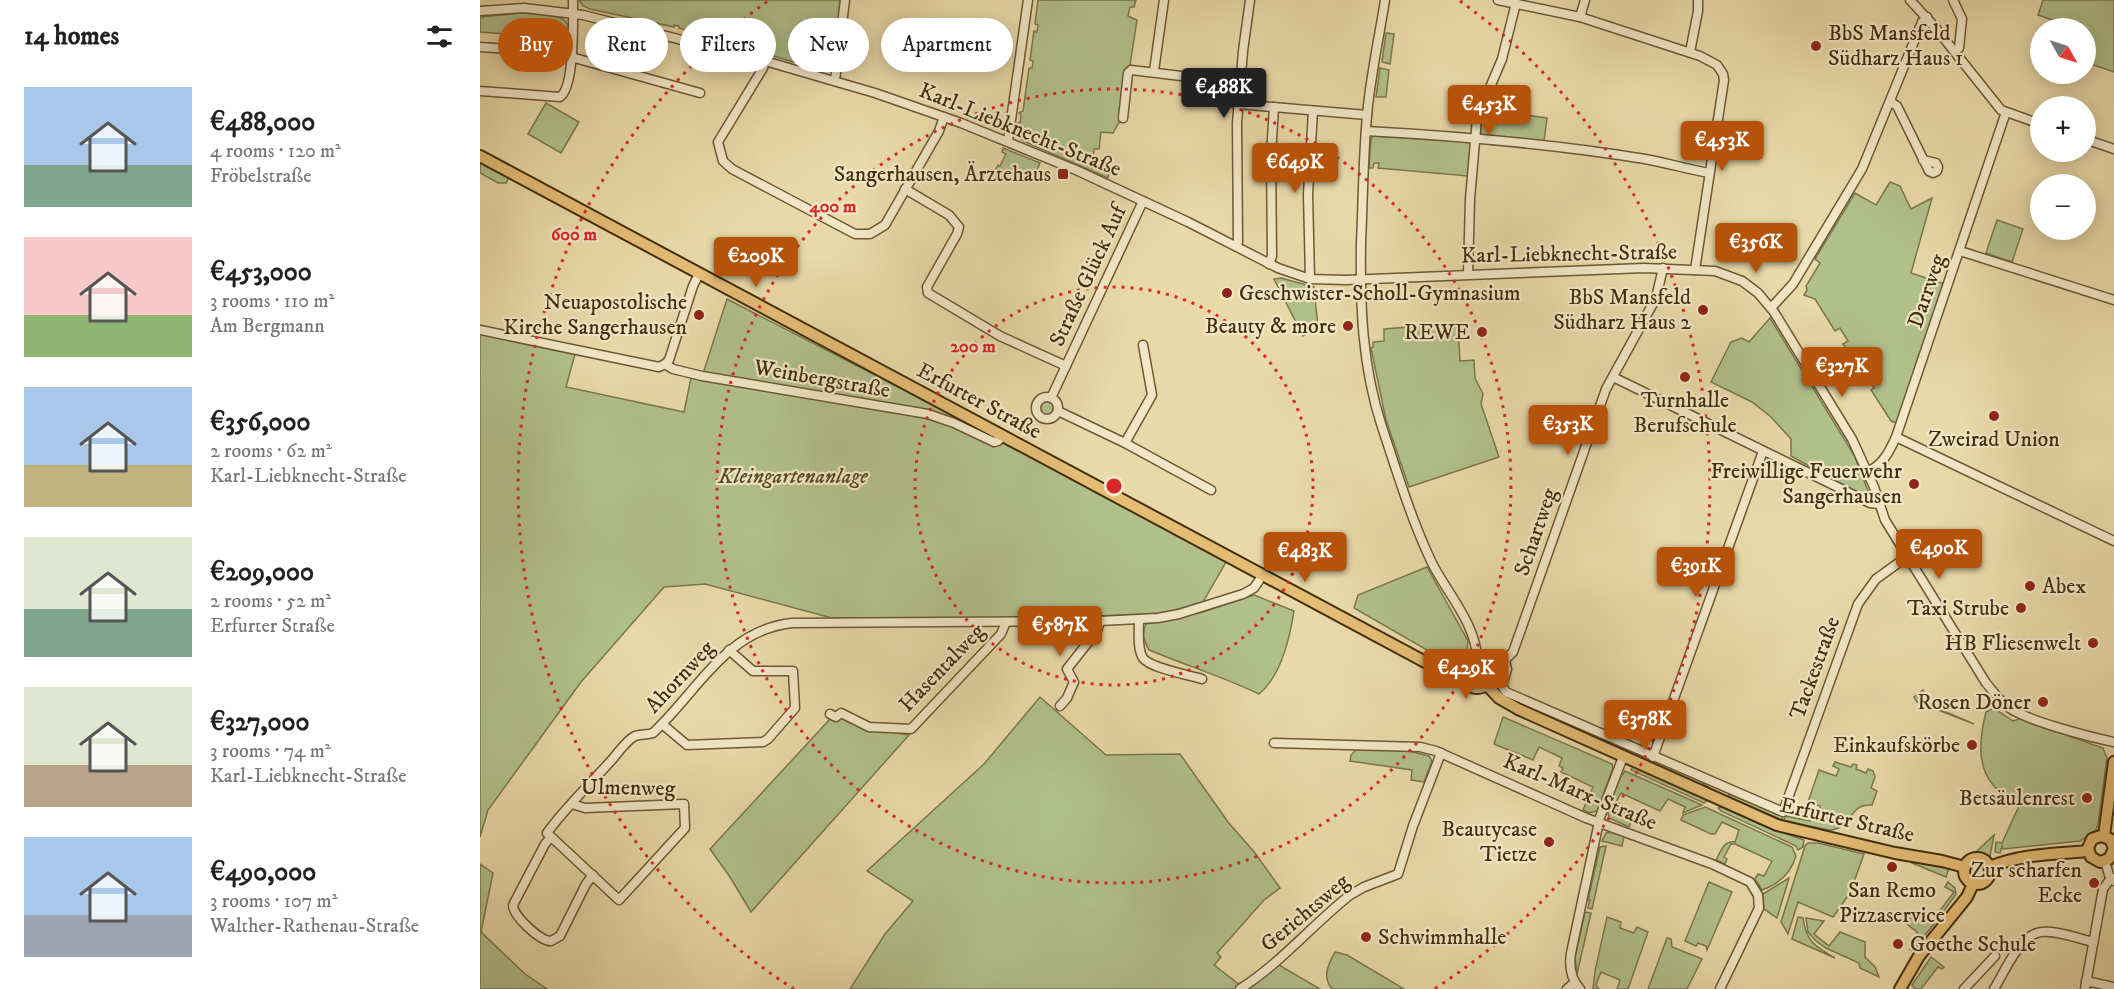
<!DOCTYPE html>
<html lang="en">
<head>
<meta charset="utf-8">
<style>
	body { margin:0; font-family:"IM FELL DW Pica",serif; background:#f6f6f6; color:#222; height:100vh; display:flex; flex-direction:column; font-size:22px; white-space:nowrap }
	* { box-sizing:border-box; margin:0 }
	p { font-size:20px; color:#767676 }
	.icon { flex:none; width:33px; height:33px; fill:none; stroke:currentColor; stroke-width:2; stroke-linecap:round; stroke-linejoin:round }
	.map { position:relative; flex:1; overflow:hidden }
	.side { display:flex; flex-direction:column; background:#fff; width:480px }
	.side>* { flex:none }
	.hud { position:absolute; left:18px; top:18px; width:570px; height:54px; display:flex; gap:12px }
	.needle { width:39px; rotate:129deg }
	.tools { position:absolute; left:1550px; top:18px; display:grid; gap:12px }
	.tools a { display:grid; place-items:center; width:66px; height:66px; border-radius:50%; background:#fff; box-shadow:0 3px 15px #0003; font-size:30px }
	.price { position:absolute; translate:-50% -51px; padding:0 14px; border-radius:6px; background:#b45309; color:#fff; font-size:20px; line-height:39px; filter:drop-shadow(0 2px 3px #0008) }
	.price::after { content:''; position:absolute; left:50%; top:36px; width:18px; height:14px; margin-left:-9px; background:inherit; clip-path:polygon(0 0,100% 0,50% 100%) }
	.price.on { background:#222; color:#fff }
	ul { padding:0; list-style:none }
	li { display:flex; align-items:center; gap:18px; height:150px; padding:0 24px }
	li span { display:grid; place-items:center; flex:none; width:168px; height:120px; border-radius:0px; color:#555 }
	li>.icon { margin-inline-start:auto }
	span .icon { width:72px; height:72px; fill:#fffc; stroke-width:1 }
	li b { font-size:26px }
	h2 { display:flex; justify-content:space-between; align-items:center; height:72px; padding:0 24px; font-size:26px }
	.pill { padding:0 21px; border-radius:27px; background:#fff; box-shadow:0 3px 15px #0003; font-size:21px; line-height:54px }
	.pill.on { background:#b45309; color:#fff }
	main { display:flex; flex:1; min-height:0 }
	.map>svg:first-child { display:block }
</style>
</head>
<body>
<main>
<section class="side">
<h2>14 homes<svg class="icon" aria-label="filters" viewBox="0 0 24 24"><path d="M4 7h16M4 17h16"/><circle cx="9" cy="7" r="2"/><circle cx="15" cy="17" r="2"/></svg></h2>
<ul>
<li><span style="background:linear-gradient(#a9c7e8 65%,#7fa58c 0)"><svg class="icon" aria-label="home" viewBox="0 0 24 24"><path d="M3 11l9-7 9 7M6 9v11h12V9"/></svg></span><div><b>€488,000</b><p>4 rooms · 120 m²</p><p>Fröbelstraße</p></div></li>
<li><span style="background:linear-gradient(#f6c9c9 65%,#8fb573 0)"><svg class="icon" aria-label="home" viewBox="0 0 24 24"><path d="M3 11l9-7 9 7M6 9v11h12V9"/></svg></span><div><b>€453,000</b><p>3 rooms · 110 m²</p><p>Am Bergmann</p></div></li>
<li><span style="background:linear-gradient(#a9c7e8 65%,#c2b280 0)"><svg class="icon" aria-label="home" viewBox="0 0 24 24"><path d="M3 11l9-7 9 7M6 9v11h12V9"/></svg></span><div><b>€356,000</b><p>2 rooms · 62 m²</p><p>Karl-Liebknecht-Straße</p></div></li>
<li><span style="background:linear-gradient(#dfe7d0 60%,#7fa58c 0)"><svg class="icon" aria-label="home" viewBox="0 0 24 24"><path d="M3 11l9-7 9 7M6 9v11h12V9"/></svg></span><div><b>€209,000</b><p>2 rooms · 52 m²</p><p>Erfurter Straße</p></div></li>
<li><span style="background:linear-gradient(#dfe7d0 65%,#b9a48a 0)"><svg class="icon" aria-label="home" viewBox="0 0 24 24"><path d="M3 11l9-7 9 7M6 9v11h12V9"/></svg></span><div><b>€327,000</b><p>3 rooms · 74 m²</p><p>Karl-Liebknecht-Straße</p></div></li>
<li><span style="background:linear-gradient(#a9c7e8 65%,#9aa5b1 0)"><svg class="icon" aria-label="home" viewBox="0 0 24 24"><path d="M3 11l9-7 9 7M6 9v11h12V9"/></svg></span><div><b>€490,000</b><p>3 rooms · 107 m²</p><p>Walther-Rathenau-Straße</p></div></li>
</ul>
</section>
<div class="map">
<svg width="1634" height="989" viewBox="0 0 1634 989">
	<rect width="100%" height="100%" fill="#e9d9a8"/>
	<filter id="stains"><feTurbulence type="fractalNoise" baseFrequency=".00333" numOctaves="4"/><feColorMatrix values="0 0 0 0 .2 0 0 0 0 .09 0 0 0 0 .02 0 0 0 .5 -.17"/></filter>
	<radialGradient id="worn" r=".72"><stop offset=".6" stop-color="#630" stop-opacity="0"/><stop offset="1" stop-color="#630" stop-opacity=".3"/></radialGradient>
	<g fill="#b1c08b" stroke="#7a774c" stroke-width="1.5">
		<polygon points="99,0 360,0 354,66 349,70 344,71 199,28 199,26 194,25 194,27 110,9 103,6"/>
		<polygon points="558,0 656,0 654,7 650,7 648,16 657,20 642,117 633,133 621,132 619,149 614,149 612,168 629,171 628,178 543,141 537,134 537,123 540,123 541,115 539,113 543,111 549,68 552,68 553,61 550,60 554,31 557,32 558,25 555,24"/>
		<polygon points="1563,0 1634,0 1634,72 1605,62 1605,28 1582,28 1583,24 1558,15"/>
		<path d="M42,13C52,14 83,13 87,24C90,31 87,42 87,49L78,51V38L0,32V17Z"/>
		<polygon points="906,33 914,34 910,64 902,62"/>
		<polygon points="900,68 909,70 906,97 896,97"/>
		<polygon points="66,103 99,122 81,153 48,134"/>
		<polygon points="1005,109 1067,118 1064,141 1001,134 1001,120"/>
		<polygon points="893,136 991,142 988,176 898,168 899,163 894,163 893,168 889,168 891,139"/>
		<polygon points="523,148 560,163 552,182 516,169 518,165 520,166 526,154 522,152"/>
		<polygon points="0,162 4,162 26,175 28,179 26,183 18,183 0,173"/>
		<polygon points="1410,182 1420,186 1431,209 1452,198 1431,273 1465,284 1417,423 1411,421 1391,390 1394,388 1384,373 1382,374 1363,344 1368,341 1360,328 1355,331 1335,299 1324,295 1327,290 1326,286 1340,263 1335,259 1375,193 1396,205"/>
		<polygon points="1517,220 1543,229 1532,262 1506,253"/>
		<polygon points="801,278 834,287 838,327 823,336 794,279"/>
		<polygon points="247,299 525,442 746,562 723,602 685,613 575,618 352,618 225,584 184,587 101,682 8,810 0,837 0,334 95,354 86,387 204,412 211,378 221,380"/>
		<polygon points="1290,318 1374,455 1392,501 1311,456 1311,439 1291,417 1272,402 1231,382 1251,342 1262,338 1269,342"/>
		<polygon points="978,323 980,361 994,360 995,378 1003,394 1001,404 1019,457 929,487 906,420 891,348 893,347 893,342 904,341 904,329"/>
		<circle cx="567" cy="409" r="8"/>
		<polygon points="947,567 988,641 987,650 974,662 966,661 874,608 878,595"/>
		<path d="M774,595L814,611C810,637 801,676 779,694C744,677 705,665 669,650C664,640 661,634 666,624L723,612Z"/>
		<polygon points="1004,667 1007,673 1005,680 998,684 990,681 987,676 990,668 997,669"/>
		<polygon points="1443,690 1447,701 1452,706 1494,724 1437,702 1434,697"/>
		<polygon points="560,697 626,755 700,754 748,822 775,853 800,888 784,900 737,953 741,957 734,965 760,985 773,977 792,961 840,989 370,989 405,934 433,901 387,871 504,764"/>
		<path d="M1512,709H1515L1533,721L1540,719L1623,748L1627,758L1618,824L1616,830L1600,841L1523,849L1522,846L1520,853L1515,852L1516,842L1522,843L1539,806C1530,799 1520,793 1513,785C1496,765 1500,736 1506,712Z"/>
		<polygon points="1064,712 1152,751 1153,754 1086,727 1063,714"/>
		<polygon points="363,716 387,728 429,735 271,912 250,877 230,849 351,718"/>
		<polygon points="1023,717 1132,764 1133,768 1117,811 1110,813 1103,810 1113,787 1081,772 1083,768 1079,766 1082,758 1059,747 1053,760 1014,744"/>
		<polygon points="895,749 929,751 949,756 952,761 944,782 931,780 932,770 870,761 871,755 876,750"/>
		<polygon points="1157,754 1218,780 1233,790 1232,793 1155,759"/>
		<path d="M1355,762L1371,767L1373,764L1377,765L1376,769L1386,773L1388,769L1393,771L1395,777L1391,788L1397,791L1392,805C1368,803 1373,829 1349,830L1304,821L1305,816L1330,821L1333,813L1341,815L1340,806L1328,802L1339,770L1356,776L1359,769L1353,766Z"/>
		<polygon points="1153,766 1229,799 1224,803 1151,770"/>
		<polygon points="1145,771 1222,805 1203,813 1205,807 1188,799 1180,811 1141,793 1134,806 1130,804 1138,781"/>
		<polygon points="1249,794 1303,816 1302,820 1249,798"/>
		<polygon points="1130,806 1153,817 1149,827 1129,818 1128,813"/>
		<path d="M1225,807L1312,847L1316,856C1311,873 1299,884 1282,890L1275,879L1278,874L1284,876L1292,861L1255,844H1251L1244,857L1247,859L1245,864L1236,860C1241,851 1244,840 1255,842L1259,830L1242,822L1235,834H1231L1201,820L1203,815Z"/>
		<polygon points="1242,807 1292,829 1324,840 1323,847 1318,850 1316,846 1241,811 1238,808"/>
		<polygon points="1135,832 1144,836 1142,846 1122,841 1126,833"/>
		<polygon points="1514,835 1510,856 1498,852 1497,851"/>
		<polygon points="1338,843 1384,854 1370,893 1353,917 1318,902 1308,934 1301,922 1325,846 1328,843"/>
		<polygon points="1126,846 1112,909 1108,908 1110,900 1108,900 1120,847"/>
		<polygon points="1433,860 1469,868 1466,877 1432,863"/>
		<polygon points="0,864 13,873 1,932 45,974 67,989 0,989"/>
		<polygon points="1309,878 1297,918 1284,909 1283,894"/>
		<polygon points="1229,882 1252,892 1227,950 1226,946 1218,943 1216,946 1205,941"/>
		<polygon points="1468,882 1475,888 1476,894 1461,915 1458,913 1474,892 1465,887"/>
		<polygon points="1105,912 1111,913 1097,974 1095,957"/>
		<polygon points="1426,914 1454,924 1432,951 1430,949 1439,937 1437,932 1423,921"/>
		<polygon points="1127,917 1141,922 1140,928 1154,933 1157,927 1168,932 1148,989 1137,989 1140,980 1121,972 1116,985 1119,989 1113,989 1115,971"/>
		<path d="M1318,917L1323,918C1326,942 1336,947 1355,958L1312,939Z"/>
		<polygon points="1326,918 1344,921 1334,934 1349,946 1360,932 1385,942 1385,957 1395,967 1399,977 1380,968 1379,963 1346,948 1336,941 1328,932"/>
		<polygon points="1187,938 1191,939 1192,947 1222,959 1207,989 1168,989"/>
		<path d="M855,952L867,955L924,989H852C842,976 848,965 855,952Z"/>
		<polygon points="1451,957 1464,967 1462,969 1458,967 1441,989 1435,989 1432,985"/>
	</g>
	<g fill="none" stroke-linecap="round" stroke-linejoin="round">
		<g stroke="#6c5934" stroke-width="11">
			<g id="minor">
				<path d="M905,0C899,39 890,78 887,116C883,159 883,201 881,243C880,306 882,366 902,427C917,472 931,519 952,563C967,593 997,625 997,660"/>
				<polyline points="1018,0 1100,17 1220,56 1237,65 1243,74 1244,80 1215,270"/>
				<polyline points="1430,0 1454,26 1521,110 1560,124"/>
				<polyline points="1473,0 1482,19 1479,48 1475,52"/>
				<path d="M0,11L44,8L103,15L285,61L395,93L481,123L596,170L708,222L798,268L830,279L866,280L1164,268L1235,271L1262,281L1278,293L1294,312L1372,439L1394,487L1405,520L1506,683C1513,691 1519,700 1528,707C1547,721 1610,737 1634,742"/>
				<polyline points="1100,17 1105,0"/>
				<polyline points="0,47 91,53"/>
				<polyline points="1210,52 1218,11 1218,0"/>
				<polyline points="91,57 220,93"/>
				<polyline points="285,61 283,68 238,142 243,161 252,169 375,234 390,234 405,225 459,131 464,117"/>
				<polyline points="674,71 684,0"/>
				<polyline points="355,80 365,0"/>
				<path d="M0,91L80,97C95,87 93,19 93,0"/>
				<polyline points="1411,102 1417,106 1449,171 1453,173 1457,171 1458,167 1456,163 1443,160"/>
				<polyline points="758,104 887,115"/>
				<polyline points="643,118 648,73 651,70 760,83"/>
				<path d="M886,131C979,136 1073,144 1165,159C1187,163 1207,169 1229,173"/>
				<polyline points="1605,139 1634,149"/>
				<polyline points="528,141 548,0"/>
				<polyline points="425,189 469,215 479,227 477,234 447,287 448,293 520,336 586,366"/>
				<polyline points="756,246 758,242 757,123 763,51 770,0"/>
				<polyline points="1480,251 1634,300"/>
				<polyline points="789,264 792,256 791,155 794,107"/>
				<polyline points="988,274 990,199 997,118 1022,59 1036,3"/>
				<polyline points="830,279 828,194 833,111"/>
				<polyline points="1291,308 1313,284 1382,169 1442,22 1447,17"/>
				<polyline points="0,330 179,367 185,364 189,360 213,286 219,274"/>
				<polyline points="185,364 193,369 222,376 448,414 474,423 514,442 518,441 523,436"/>
				<polyline points="1133,377 1390,503 1399,504"/>
				<circle cx="567" cy="408" r="11"/>
				<polyline points="571,398 663,201"/>
				<polyline points="578,411 645,443 731,490"/>
				<polyline points="1416,437 1634,541"/>
				<polyline points="645,443 672,395 663,345"/>
				<path d="M1387,472C1403,465 1409,452 1416,437L1526,112"/>
				<path d="M659,620C659,630 657,649 663,658C670,668 709,675 722,679"/>
				<polyline points="1025,660 1027,669 1022,686 1026,692 1303,812 1378,604 1396,579 1428,556"/>
				<polyline points="1010,669 1021,664 1033,652 1126,389 1176,298 1183,268"/>
				<polyline points="580,706 587,698 594,682 587,669 617,631 620,621"/>
				<polyline points="350,714 356,717 361,713 389,727 431,729 521,634 526,622"/>
				<polyline points="182,724 207,745 283,742 288,739 315,708 313,671 273,671 249,650"/>
				<polyline points="794,743 940,747 956,751 1106,818 1232,864 1270,882 1278,895 1279,908 1240,989"/>
				<polyline points="1173,757 1283,451"/>
				<path d="M92,804L105,808L204,804L205,828L139,900L67,833C85,808 108,786 129,763C137,755 145,741 155,736C161,734 167,735 173,733C218,691 246,630 312,623L620,621L678,618L699,614L763,594L774,588L782,576"/>
				<path d="M71,837L65,844L33,905C33,916 60,941 71,941L80,936L106,884L113,875"/>
				<polyline points="1625,861 1629,875 1634,881"/>
				<polyline points="1606,981 1634,987"/>
				<path d="M760,989C801,963 832,925 870,895L884,887L918,874L933,826L961,753"/>
				<polyline points="1087,989 1094,983"/>
				<path d="M1100,989C1090,978 1089,966 1091,953L1120,817L1143,757"/>
				<polyline points="1484,989 1515,956"/>
				<path d="M1514,989C1524,973 1538,939 1557,933C1570,928 1600,939 1613,942"/>
				<polyline points="1605,989 1623,889 1631,878"/>
			</g>
		</g>
		<g stroke="#432e0d" stroke-width="14">
			<g id="major">
				<polyline points="0,156 949,664 958,668 983,672"/>
				<circle cx="997" cy="674" r="14"/>
				<polyline points="1007,685 1019,698 1038,709 1297,825 1415,853 1462,861 1485,867"/>
				<polyline points="1624,836 1634,762"/>
				<polyline points="1634,848 1630,839 1621,836 1612,839 1608,848 1611,857 1620,862 1629,859 1634,849"/>
				<circle cx="1497" cy="871" r="13"/>
				<path d="M1510,867C1541,854 1574,854 1608,851"/>
				<polyline points="1420,989 1439,956 1487,897 1493,884"/>
			</g>
		</g>
		<use href="#minor" stroke="#f1e6c6" stroke-width="8"/>
		<use href="#major" stroke="#e4bc74" stroke-width="10"/>
	</g>
	<g fill="none" stroke="#d62828" stroke-width="3" stroke-dasharray="3 6">
		<circle cx="634" cy="486" r="199"/>
		<circle cx="634" cy="486" r="397"/>
		<path d="M314 989A596 596 0 0 1 288 1M980 1A596 596 0 0 1 954 989"/>
	</g>
	<g fill="#8f2418" stroke="#f1e6c6" stroke-width="2">
		<circle cx="1336" cy="46" r="6"/>
		<rect x="577" y="168" width="12" height="12" rx="3"/>
		<circle cx="747" cy="293" r="6"/>
		<circle cx="1223" cy="310" r="6"/>
		<circle cx="219" cy="315" r="6"/>
		<circle cx="868" cy="326" r="6"/>
		<circle cx="1002" cy="332" r="6"/>
		<circle cx="1205" cy="377" r="6"/>
		<circle cx="1514" cy="416" r="6"/>
		<circle cx="1434" cy="484" r="6"/>
		<circle cx="1550" cy="586" r="6"/>
		<circle cx="1541" cy="608" r="6"/>
		<circle cx="1613" cy="643" r="6"/>
		<circle cx="1563" cy="702" r="6"/>
		<circle cx="1492" cy="745" r="6"/>
		<circle cx="1607" cy="798" r="6"/>
		<circle cx="1069" cy="842" r="6"/>
		<circle cx="1412" cy="867" r="6"/>
		<circle cx="1614" cy="883" r="6"/>
		<circle cx="886" cy="937" r="6"/>
		<circle cx="1418" cy="944" r="6"/>
	</g>
	<g text-anchor="middle" dominant-baseline="central" stroke-width="4.5" stroke-linejoin="round" paint-order="stroke">
		<g font-size="22" fill="#432e0d" stroke="#f1e6c6" text-anchor="end">
			<text x="1348" y="33" text-anchor="start">BbS Mansfeld<tspan x="1348" dy="25">Südharz Haus 1</tspan></text>
			<text x="571" y="174">Sangerhausen, Ärztehaus</text>
			<text x="759" y="293" text-anchor="start">Geschwister-Scholl-Gymnasium</text>
			<text x="1211" y="297">BbS Mansfeld<tspan x="1211" dy="25">Südharz Haus 2</tspan></text>
			<text x="207" y="302">Neuapostolische<tspan x="207" dy="25">Kirche Sangerhausen</tspan></text>
			<text x="856" y="326">Beauty &amp; more</text>
			<text x="990" y="332">REWE</text>
			<text x="1205" y="400" text-anchor="middle">Turnhalle<tspan x="1205" dy="25">Berufschule</tspan></text>
			<text x="1514" y="439" text-anchor="middle">Zweirad Union</text>
			<text x="1422" y="471">Freiwillige Feuerwehr<tspan x="1422" dy="25">Sangerhausen</tspan></text>
			<text x="1562" y="586" text-anchor="start">Abex</text>
			<text x="1529" y="608">Taxi Strube</text>
			<text x="1601" y="643">HB Fliesenwelt</text>
			<text x="1551" y="702">Rosen Döner</text>
			<text x="1480" y="745">Einkaufskörbe</text>
			<text x="1595" y="798">Betsäulenrest</text>
			<text x="1057" y="829">Beautycase<tspan x="1057" dy="25">Tietze</tspan></text>
			<text x="1602" y="870">Zur scharfen<tspan x="1602" dy="25">Ecke</tspan></text>
			<text x="1412" y="890" text-anchor="middle">San Remo<tspan x="1412" dy="25">Pizzaservice</tspan></text>
			<text x="898" y="937" text-anchor="start">Schwimmhalle</text>
			<text x="1430" y="944" text-anchor="start">Goethe Schule</text>
		</g>
		<g font-size="22" fill="#432e0d" stroke="#f1e6c6">
			<text transform="translate(540 130) rotate(22)">Karl-Liebknecht-Straße</text>
			<text transform="translate(1089 254) rotate(-1)">Karl-Liebknecht-Straße</text>
			<text transform="translate(608 276) rotate(-65)">Straße Glück Auf</text>
			<text transform="translate(1447 291) rotate(-71)">Darrweg</text>
			<text transform="translate(342 379) rotate(10)">Weinbergstraße</text>
			<text transform="translate(499 401) rotate(28)">Erfurter Straße</text>
			<text transform="translate(1056 532) rotate(-71)">Schartweg</text>
			<text transform="translate(462 668) rotate(-46)">Hasentalweg</text>
			<text transform="translate(1335 668) rotate(-70)">Tackestraße</text>
			<text transform="translate(200 677) rotate(-47)">Ahornweg</text>
			<text transform="translate(148 788) rotate(1)">Ulmenweg</text>
			<text transform="translate(1100 792) rotate(23)">Karl-Marx-Straße</text>
			<text transform="translate(1367 820) rotate(13)">Erfurter Straße</text>
			<text transform="translate(825 913) rotate(-40)">Gerichtsweg</text>
		</g>
		<g font-size="22" font-style="italic" fill="#594b26" stroke="#f1e6c6">
			<text x="313" y="476">Kleingartenanlage</text>
		</g>
	</g>
	<circle cx="634" cy="486" r="9" fill="#d62828" stroke="#f1e6c6" stroke-width="3"/>
	<g font-size="18" text-anchor="middle" font-weight="bold" fill="#d62828" stroke="#f1e6c6" stroke-width="4.5" stroke-linejoin="round" paint-order="stroke">
		<text x="353" y="212">400 m</text>
		<text x="94" y="240">600 m</text>
		<text x="493" y="352">200 m</text>
	</g>
	<rect width="100%" height="100%" filter="url(#stains)"/>
	<rect width="100%" height="100%" fill="url(#worn)"/>
</svg>
<div class="tools">
<a><svg class="needle" viewBox="-14 -14 28 28"><path d="M0-13l5 13h-10z" fill="#e53935"/><path d="M0 13l5-13h-10z" fill="#767676"/></svg></a>
<a>+</a>
<a>−</a>
</div>
<b class="price on" style="left:744px;top:119px">€488K</b>
<b class="price" style="left:1009px;top:136px">€453K</b>
<b class="price" style="left:1242px;top:172px">€453K</b>
<b class="price" style="left:815px;top:194px">€649K</b>
<b class="price" style="left:1276px;top:274px">€356K</b>
<b class="price" style="left:276px;top:288px">€209K</b>
<b class="price" style="left:1362px;top:398px">€327K</b>
<b class="price" style="left:1088px;top:456px">€353K</b>
<b class="price" style="left:1459px;top:580px">€490K</b>
<b class="price" style="left:825px;top:583px">€483K</b>
<b class="price" style="left:1216px;top:598px">€391K</b>
<b class="price" style="left:580px;top:657px">€587K</b>
<b class="price" style="left:986px;top:700px">€429K</b>
<b class="price" style="left:1165px;top:751px">€378K</b>
<div class="hud">
<a class="pill on">Buy</a>
<a class="pill">Rent</a>
<a class="pill">Filters</a>
<a class="pill">New</a>
<a class="pill">Apartment</a>
</div>
</div>
</main>
</body>
</html>
